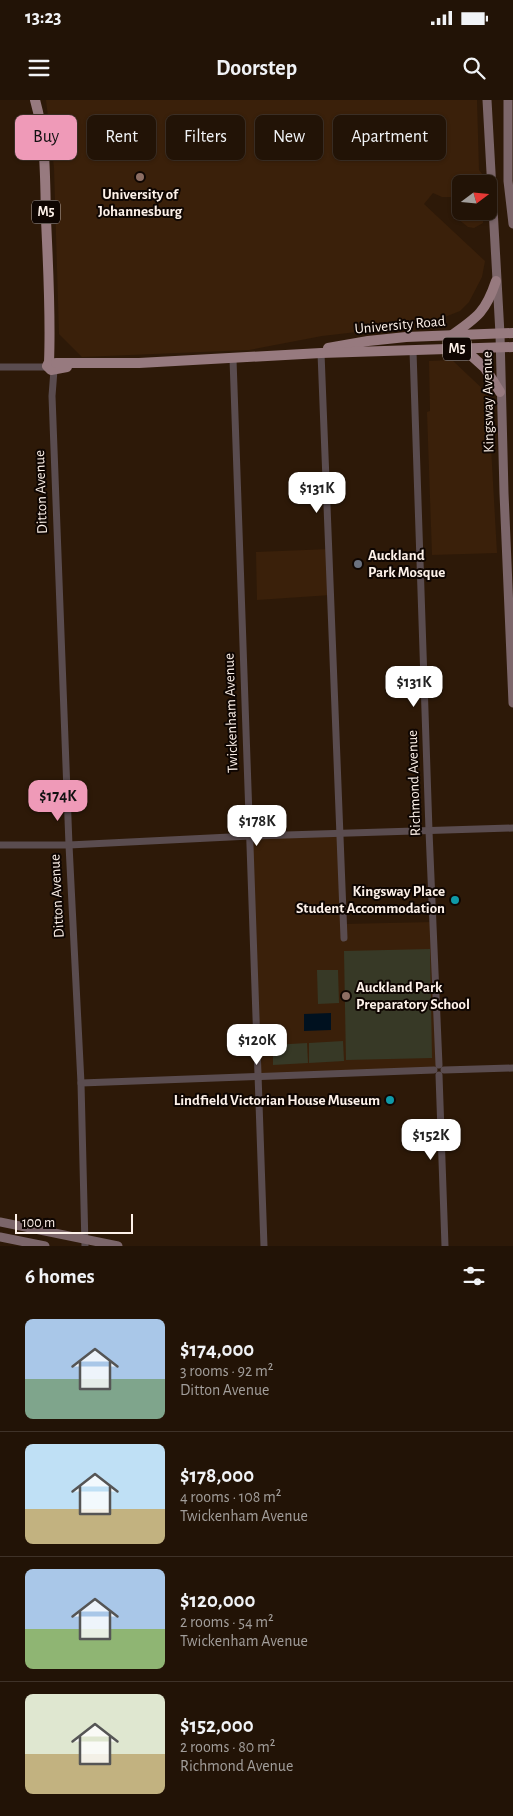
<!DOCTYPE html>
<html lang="en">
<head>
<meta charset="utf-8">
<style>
	body { margin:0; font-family:"Alegreya Sans",sans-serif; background:#2e2014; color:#f1f3f6; height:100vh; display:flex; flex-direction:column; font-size:19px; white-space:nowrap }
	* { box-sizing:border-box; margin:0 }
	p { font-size:16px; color:#a29e9b }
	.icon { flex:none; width:28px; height:28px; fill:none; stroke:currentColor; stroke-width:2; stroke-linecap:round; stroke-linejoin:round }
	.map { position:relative; height:1146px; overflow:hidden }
	.sheet { display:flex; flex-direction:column; background:#221306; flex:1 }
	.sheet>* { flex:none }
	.hud { position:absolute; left:15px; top:15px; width:484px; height:45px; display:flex; gap:10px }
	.needle { width:32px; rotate:74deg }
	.tools { position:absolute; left:452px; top:75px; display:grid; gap:10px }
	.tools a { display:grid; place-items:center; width:45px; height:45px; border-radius:8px; background:#221306; box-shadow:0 1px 4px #0004,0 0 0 1px #3f3228; font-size:25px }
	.scale { position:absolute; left:15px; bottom:12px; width:118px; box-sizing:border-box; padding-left:5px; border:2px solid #fdf1e9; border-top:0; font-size:14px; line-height:18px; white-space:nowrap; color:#fdf1e9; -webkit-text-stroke:4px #0f0602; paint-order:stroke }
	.price { position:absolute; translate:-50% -42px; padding:0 11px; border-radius:10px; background:#fff; color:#222; font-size:16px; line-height:32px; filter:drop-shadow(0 1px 2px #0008) }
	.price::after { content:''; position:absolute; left:50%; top:30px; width:15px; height:11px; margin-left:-8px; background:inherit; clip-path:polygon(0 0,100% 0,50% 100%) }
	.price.selected { background:#ef9ab8; color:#111 }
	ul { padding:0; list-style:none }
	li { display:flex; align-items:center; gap:15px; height:125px; padding:0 25px }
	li+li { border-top:1px solid #3f3228 }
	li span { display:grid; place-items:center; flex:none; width:140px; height:100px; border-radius:8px; color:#555 }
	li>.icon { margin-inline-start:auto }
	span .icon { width:60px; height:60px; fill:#fffc; stroke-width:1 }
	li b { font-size:21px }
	h2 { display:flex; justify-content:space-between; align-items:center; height:60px; padding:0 25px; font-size:21px }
	.tag { padding:0 18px; border-radius:8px; background:#221306; box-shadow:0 1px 4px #0004,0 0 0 1px #3f3228; font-size:18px; line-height:45px }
	.tag.selected { background:#ef9ab8; color:#111 }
	.status { display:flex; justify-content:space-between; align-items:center; height:35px; padding:0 25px; background:#221306; direction:ltr }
	.status svg { height:14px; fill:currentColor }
	header { display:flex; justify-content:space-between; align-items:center; height:65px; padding:0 25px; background:#221306; font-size:22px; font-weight:700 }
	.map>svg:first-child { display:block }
</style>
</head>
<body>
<div class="status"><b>13:23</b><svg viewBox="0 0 49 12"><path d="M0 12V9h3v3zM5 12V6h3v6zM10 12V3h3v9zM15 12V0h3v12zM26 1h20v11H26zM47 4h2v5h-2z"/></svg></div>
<header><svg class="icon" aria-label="menu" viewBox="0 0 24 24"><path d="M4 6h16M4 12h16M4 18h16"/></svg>Doorstep<svg class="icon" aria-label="search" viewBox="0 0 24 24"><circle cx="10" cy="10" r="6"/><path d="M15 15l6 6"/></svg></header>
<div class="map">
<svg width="513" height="1146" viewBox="0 0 513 1146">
	<rect width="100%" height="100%" fill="#2d1908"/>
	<g fill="#3a200a">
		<polygon points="46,0 477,0 479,70 483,75 483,84 461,84 461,111 484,111 483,123 474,128 468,127 458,119 457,97 442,97 433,93 424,104 485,161 482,177 469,202 460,211 427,224 322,236 249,250 82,257 59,234 54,68"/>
		<polygon points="452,260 488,294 497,453 432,455 427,312 430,311 429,261"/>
		<polygon points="330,449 331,495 257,500 256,452"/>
		<polygon points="340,734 344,824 433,822 440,966 434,970 259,977 250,736"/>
	</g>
	<g fill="#373926">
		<polygon points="430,849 432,958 346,960 344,851"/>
		<polygon points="317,870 338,870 339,903 318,904"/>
		<polygon points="343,941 344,961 309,963 309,943"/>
		<polygon points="307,943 308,963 273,965 273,945"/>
	</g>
	<polygon fill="#00111f" points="331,913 331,930 304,931 304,914"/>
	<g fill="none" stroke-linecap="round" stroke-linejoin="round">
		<g stroke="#5a4c4f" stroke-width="7">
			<polyline points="413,251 429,731 439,965"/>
			<polyline points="321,253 344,838"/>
			<polyline points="233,259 264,1146"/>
			<polyline points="0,267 48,267"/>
			<polyline points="54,270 52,296 69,745 81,983 85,1146"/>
			<polyline points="0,745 69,745 250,736 513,728"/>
			<polyline points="444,970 513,968"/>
			<polyline points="439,975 445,1146"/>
			<polyline points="81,983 434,970"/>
		</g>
		<g stroke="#7c666a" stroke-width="9">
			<polyline points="487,0 500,234 504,393 513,603"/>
			<polyline points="508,0 508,81 513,124"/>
			<polyline points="0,1122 118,1146"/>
			<polyline points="0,1137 45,1146"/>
		</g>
		<g stroke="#977a7f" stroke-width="10">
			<path d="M35,0C46,38 45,80 46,119C48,166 51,214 49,262L47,266L51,270L67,267"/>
			<path d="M452,235C478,217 486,211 496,181"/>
			<polyline points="328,248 368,241 406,237 513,233"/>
			<polyline points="464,249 485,268 500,292"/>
			<polyline points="56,263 139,263 321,253 513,247"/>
		</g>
	</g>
	<g fill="#8d6e63" stroke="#0f0602" stroke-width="2">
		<circle cx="140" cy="77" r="5"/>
		<circle cx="346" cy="896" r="5"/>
	</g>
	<circle fill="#6b7280" stroke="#0f0602" stroke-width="2" cx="358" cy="464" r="5"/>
	<g fill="#0f9aa8" stroke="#0f0602" stroke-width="2">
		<circle cx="455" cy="800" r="5"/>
		<circle cx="390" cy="1000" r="5"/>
	</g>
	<g text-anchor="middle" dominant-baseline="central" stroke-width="4" stroke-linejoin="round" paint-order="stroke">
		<g fill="#0f0602" stroke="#b6aaa4" stroke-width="1">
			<rect x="32" y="100.5" width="28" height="23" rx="4"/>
			<rect x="443" y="237.5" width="28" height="23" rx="4"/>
		</g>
		<g font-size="14" font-weight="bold" fill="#fdf1e9">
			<text x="46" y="112">M5</text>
			<text x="457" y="249">M5</text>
		</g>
		<g font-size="15" font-weight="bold" fill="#fdf1e9" stroke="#0f0602" text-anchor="start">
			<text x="140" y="94" text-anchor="middle">University of<tspan x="140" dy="17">Johannesburg</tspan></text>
			<text x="368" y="455">Auckland<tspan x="368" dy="17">Park Mosque</tspan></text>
			<text x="445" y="791" text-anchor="end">Kingsway Place<tspan x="445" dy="17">Student Accommodation</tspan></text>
			<text x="356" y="887">Auckland Park<tspan x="356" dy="17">Preparatory School</tspan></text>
			<text x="380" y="1000" text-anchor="end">Lindfield Victorian House Museum</text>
		</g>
		<g font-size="15" fill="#fdf1e9" stroke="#0f0602">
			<text transform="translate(400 225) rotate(-5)">University Road</text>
			<text transform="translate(488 302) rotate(-91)">Kingsway Avenue</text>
			<text transform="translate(41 392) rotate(-92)">Ditton Avenue</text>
			<text transform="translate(231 613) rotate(-92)">Twickenham Avenue</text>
			<text transform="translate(414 683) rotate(-92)">Richmond Avenue</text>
			<text transform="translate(57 796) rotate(-93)">Ditton Avenue</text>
		</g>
	</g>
</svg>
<div class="tools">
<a><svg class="needle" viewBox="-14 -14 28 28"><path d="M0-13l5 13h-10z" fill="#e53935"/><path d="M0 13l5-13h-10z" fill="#a29e9b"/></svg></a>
</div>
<div class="scale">100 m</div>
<b class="price" style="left:317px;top:414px">$131K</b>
<b class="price" style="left:414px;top:608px">$131K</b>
<b class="price selected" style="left:58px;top:722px">$174K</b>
<b class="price" style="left:257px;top:747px">$178K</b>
<b class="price" style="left:257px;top:966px">$120K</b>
<b class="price" style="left:431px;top:1061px">$152K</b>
<div class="hud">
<a class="tag selected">Buy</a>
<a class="tag">Rent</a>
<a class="tag">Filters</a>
<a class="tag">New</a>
<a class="tag">Apartment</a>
</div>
</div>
<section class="sheet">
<h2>6 homes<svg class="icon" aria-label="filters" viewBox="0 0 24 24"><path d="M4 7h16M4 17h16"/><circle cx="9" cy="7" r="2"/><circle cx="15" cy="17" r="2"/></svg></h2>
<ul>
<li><span style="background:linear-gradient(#a9c7e8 60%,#7fa58c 0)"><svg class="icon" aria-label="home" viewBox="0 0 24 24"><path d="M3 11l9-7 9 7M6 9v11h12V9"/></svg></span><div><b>$174,000</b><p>3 rooms · 92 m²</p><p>Ditton Avenue</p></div></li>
<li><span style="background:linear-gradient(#bfe0f5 65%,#c2b280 0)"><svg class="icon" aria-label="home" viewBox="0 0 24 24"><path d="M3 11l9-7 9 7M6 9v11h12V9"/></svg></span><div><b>$178,000</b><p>4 rooms · 108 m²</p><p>Twickenham Avenue</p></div></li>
<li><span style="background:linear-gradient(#a9c7e8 60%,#8fb573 0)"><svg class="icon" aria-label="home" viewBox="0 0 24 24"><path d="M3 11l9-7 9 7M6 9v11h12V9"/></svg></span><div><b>$120,000</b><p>2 rooms · 54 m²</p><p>Twickenham Avenue</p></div></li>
<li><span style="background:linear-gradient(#dfe7d0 60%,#c2b280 0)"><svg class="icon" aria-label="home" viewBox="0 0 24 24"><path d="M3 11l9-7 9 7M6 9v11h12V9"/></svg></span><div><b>$152,000</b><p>2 rooms · 80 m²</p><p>Richmond Avenue</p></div></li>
</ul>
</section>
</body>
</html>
